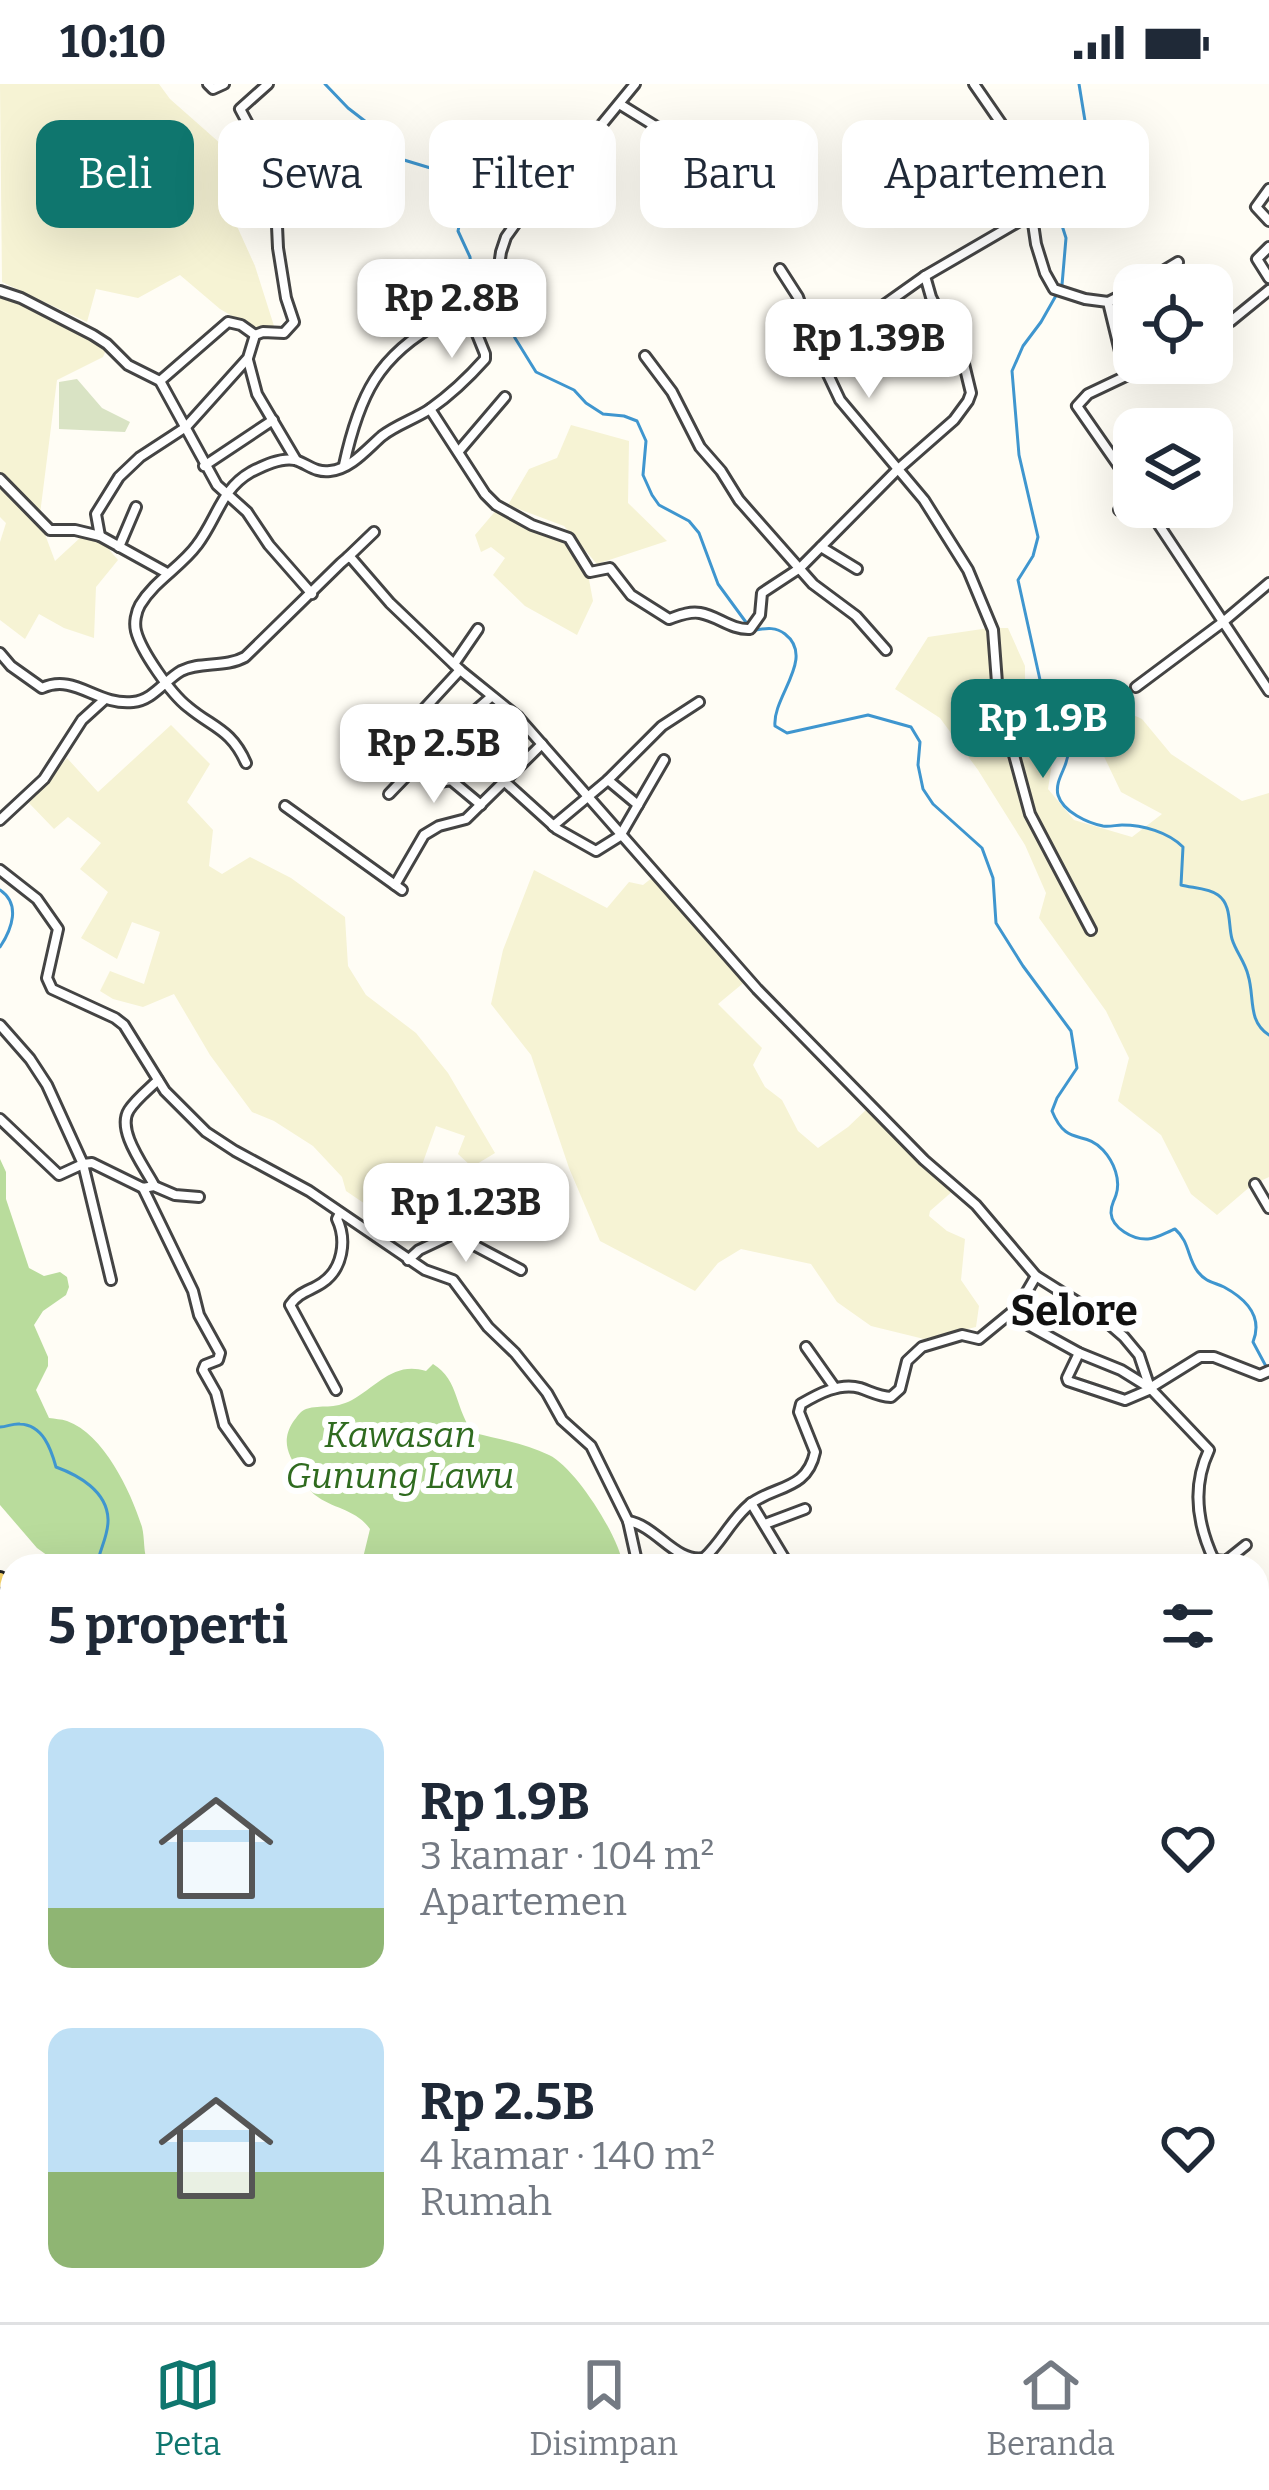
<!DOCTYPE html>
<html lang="id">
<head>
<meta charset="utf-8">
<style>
	body { margin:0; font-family:Bitter,serif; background:#f6f6f7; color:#1f2937; height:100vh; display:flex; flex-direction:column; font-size:45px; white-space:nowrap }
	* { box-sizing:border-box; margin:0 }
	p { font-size:39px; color:#747a83 }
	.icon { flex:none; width:66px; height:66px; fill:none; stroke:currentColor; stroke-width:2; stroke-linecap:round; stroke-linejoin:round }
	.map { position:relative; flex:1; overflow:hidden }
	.drawer { position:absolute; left:0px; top:1470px; width:1269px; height:768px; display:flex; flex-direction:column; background:#fff; border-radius:36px 36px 0 0; box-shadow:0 12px 48px #0002 }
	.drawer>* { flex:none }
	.top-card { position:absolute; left:36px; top:36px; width:1197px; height:108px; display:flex; gap:24px }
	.fabs { position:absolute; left:1113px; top:180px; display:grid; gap:24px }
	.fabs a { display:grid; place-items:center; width:120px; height:120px; border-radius:24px; background:#fff; box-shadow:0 12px 48px #0002; font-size:60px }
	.price { position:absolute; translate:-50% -102px; padding:0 27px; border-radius:24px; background:#fff; color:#222; font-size:39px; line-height:78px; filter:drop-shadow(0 3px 6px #0008) }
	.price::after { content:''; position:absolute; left:50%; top:72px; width:36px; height:27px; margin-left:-18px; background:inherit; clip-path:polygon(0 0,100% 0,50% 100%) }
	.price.on { background:#0f766e; color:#fff }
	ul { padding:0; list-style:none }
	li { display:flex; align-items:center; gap:36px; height:300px; padding:0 48px }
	li span { display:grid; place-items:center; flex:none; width:336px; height:240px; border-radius:24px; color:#555 }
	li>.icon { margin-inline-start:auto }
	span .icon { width:144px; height:144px; fill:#fffc; stroke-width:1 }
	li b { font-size:51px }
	h2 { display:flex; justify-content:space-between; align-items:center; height:144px; padding:0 48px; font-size:51px }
	.pill { padding:0 42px; border-radius:24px; background:#fff; box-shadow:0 12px 48px #0002; font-size:42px; line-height:108px }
	.pill.on { background:#0f766e; color:#fff }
	.status { display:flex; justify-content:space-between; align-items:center; height:84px; padding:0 60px; background:#fff; direction:ltr }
	.status svg { height:33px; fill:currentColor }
	.dock { display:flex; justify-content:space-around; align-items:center; height:168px; border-top:3px solid #e0e1e3; background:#fff; font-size:33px; color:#747a83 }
	.dock a { display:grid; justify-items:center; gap:6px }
	.dock .on { color:#0f766e }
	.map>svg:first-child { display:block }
</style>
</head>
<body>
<div class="status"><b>10:10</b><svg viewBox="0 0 49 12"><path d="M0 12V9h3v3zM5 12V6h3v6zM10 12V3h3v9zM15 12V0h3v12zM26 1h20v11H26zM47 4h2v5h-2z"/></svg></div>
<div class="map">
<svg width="1269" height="2238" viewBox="0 0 1269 2238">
	<rect width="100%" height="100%" fill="#fffdf5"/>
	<g fill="#f6f3d4">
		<polygon points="0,0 159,0 170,15 230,68 231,129 255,182 274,242 256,246 220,225 180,191 138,214 96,205 87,238 2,198"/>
		<polygon points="4,210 107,264 103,273 57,296 40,430 0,390 0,213"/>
		<polygon points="571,341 629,357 628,419 667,457 597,480 564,442 508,421 529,385 557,374"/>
		<polygon points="0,398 40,437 55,477 81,453 100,455 118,476 96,503 94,554 64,544 39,530 25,555 0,536 0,458 6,439 0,433"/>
		<polygon points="498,424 562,452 571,459 588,490 593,517 577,551 525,522 493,491 505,474 491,463 481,468 475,451"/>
		<polygon points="989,544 1008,544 1025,582 1025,669 1052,679 1048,705 1074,736 1132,753 1162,730 1121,708 1087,637 1103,617 1142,635 1171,670 1242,717 1269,709 1269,1093 1252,1101 1217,1131 1191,1110 1161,1051 1118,1017 1129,974 1106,927 1039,834 1046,809 1025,761 978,686 940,634 895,605 928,553"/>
		<polygon points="171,641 210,680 187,718 213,746 209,782 222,790 250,773 291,794 345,833 348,882 366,911 416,949 448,989 495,1069 472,1083 458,1070 465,1052 436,1042 422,1081 471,1108 459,1136 449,1126 441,1134 449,1147 424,1160 346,1107 342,1093 313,1062 274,1037 252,1028 210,971 174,910 143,923 113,915 100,907 110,887 144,900 160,848 132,838 117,875 81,854 108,808 80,785 101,759 68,733 54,745 29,719 67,674 98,708"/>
		<polygon points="534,786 607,824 629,798 643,801 653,793 747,896 718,920 762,964 753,981 765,1003 782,1016 798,1047 818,1064 848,1043 869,1023 954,1106 930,1127 929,1132 947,1147 965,1155 961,1196 979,1222 976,1243 924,1255 871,1242 837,1218 811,1180 741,1165 718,1179 695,1207 600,1157 569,1084 531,971 491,920 503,866"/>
		<polygon points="416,2226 535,2226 531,2238 420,2238"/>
		<polygon points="543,2226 622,2226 619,2238 547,2238"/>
	</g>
	<g fill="#b9dc9c">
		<path d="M0,1075L6,1088V1115L29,1184L44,1192L60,1188L67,1193L69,1203L66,1211L43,1227L34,1241L48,1273V1282L36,1306L49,1334C55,1335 61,1335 67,1337C104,1350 131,1408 142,1443C145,1455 143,1468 148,1480L154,1482H62L37,1464L0,1421Z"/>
		<path d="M433,1280C460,1296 455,1328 474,1349C499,1355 526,1360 549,1371C576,1384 620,1454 623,1482H361L370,1445C356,1425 333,1425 315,1411C308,1406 304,1395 299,1388C288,1370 281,1357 293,1338C297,1333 300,1327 306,1325C322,1320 333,1326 352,1316C377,1302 394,1277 426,1287Z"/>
	</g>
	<polygon fill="#d9e3c4" points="77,295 102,324 130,338 125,348 59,345 59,298"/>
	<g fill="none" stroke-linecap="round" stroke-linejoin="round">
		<g stroke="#3f96cf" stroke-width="3">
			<polyline points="325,0 348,24 370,41 394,73 457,92 467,105 458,147 470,173 472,194 488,209"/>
			<path d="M1079,0L1086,43L1083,58L1057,92L1051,107L1066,154L1062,201L1041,238L1023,262L1012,287L1019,371L1038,453L1033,472L1018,496L1044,614C1050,631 1065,648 1068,666C1070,681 1054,695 1058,711C1063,728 1088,739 1103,742C1110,743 1116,741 1122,741C1143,741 1168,748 1183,763L1181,801C1192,804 1209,804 1218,811C1232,821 1228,841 1232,855C1236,868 1245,878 1248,891C1255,913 1247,937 1269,951"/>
			<polyline points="496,213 500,215 515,254 536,288 574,306 586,319 603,330 624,332 637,337 646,357 643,391 652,411 659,421 689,437 699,449 718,500 748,541"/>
			<path d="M756,546C767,544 776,543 785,550C816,574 772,613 775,642L787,649L868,631L911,643L920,658L918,681L923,705L933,720L982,764L993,794L996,839L1023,882L1071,947L1077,984L1057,1014L1052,1027C1067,1064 1084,1045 1103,1066C1114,1078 1121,1096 1116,1111C1113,1120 1111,1120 1111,1129C1112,1144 1133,1156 1148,1155C1156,1155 1167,1148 1175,1145C1190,1158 1187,1174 1198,1188C1206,1198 1213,1198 1224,1203C1246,1215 1263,1233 1253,1258L1268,1286"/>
			<path d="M0,806C21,820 12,845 0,863"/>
			<path d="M0,1343C7,1343 13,1339 20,1340C43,1341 51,1365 56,1383C78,1391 107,1407 108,1435C109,1451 99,1466 97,1482"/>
			<polyline points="636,2238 645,2226"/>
		</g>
		<g stroke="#444" stroke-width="14">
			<g id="minor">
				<polyline points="208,0 213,5 224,0"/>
				<polyline points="974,0 1023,71 1036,160 1045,189 1054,205 1085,215 1108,218 1126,292 1088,310 1077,322 1134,404"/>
				<polyline points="621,21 668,50"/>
				<polyline points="1269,105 1256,123 1269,137"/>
				<polyline points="1269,163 1257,175 1269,194"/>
				<polyline points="780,185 798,213 815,263 840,316 924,416 968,486 993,546 998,612 1030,730 1091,846"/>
				<polyline points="1140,201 1178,178"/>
				<polyline points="0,207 21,214 93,251 107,260 128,281 160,297 217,401 247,428 269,461 312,510"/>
				<polyline points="1108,218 1134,205"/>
				<polyline points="1212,247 1231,237 1269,206"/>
				<polyline points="815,263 853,243 925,192 1030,131"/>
				<polyline points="645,272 672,308 700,363 721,387 739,416 813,500 856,532 886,566"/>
				<polyline points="248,276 257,310 296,376"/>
				<polyline points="1126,292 1154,279"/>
				<polyline points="160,297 228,238 241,241 255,251"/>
				<path d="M430,325L485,410L496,421L532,441L569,454L590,488L610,484L631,511L669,535C678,532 689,527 700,529C718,532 731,546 750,545L760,531L762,509L800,484L897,386L954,336L968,317L971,309L963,276L931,213L925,192"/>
				<polyline points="459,367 505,313"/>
				<path d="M344,381C359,312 378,271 442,237C457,230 473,228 487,220L496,203L501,168L506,153L526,125L533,105L580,67L635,0"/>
				<polyline points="204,382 273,336"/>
				<polyline points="0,395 50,446 75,446 100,452"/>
				<polyline points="1147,423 1269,607"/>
				<polyline points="1119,426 1134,417"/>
				<polyline points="119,463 136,423"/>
				<polyline points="821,463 857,485"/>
				<polyline points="348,473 374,448"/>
				<polyline points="167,489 100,452 96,430 119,393 140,373 186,343 248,274 255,251 263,248 284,249 294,238 286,214 278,164 276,120 268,77 240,25 268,0"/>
				<path d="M0,569L11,582L42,604C75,589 97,622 133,618C153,616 164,597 181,587C200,577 225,584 245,573L341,479L348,473L352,475L390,519L460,586L518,633L757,905L924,1076L976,1121L1036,1192L1101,1233L1124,1253L1139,1271L1150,1304"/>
				<polyline points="454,580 478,545"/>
				<polyline points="1136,603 1223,538 1269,499"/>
				<polyline points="390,662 460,586"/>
				<path d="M246,679C231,645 213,644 188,623C171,610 141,567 136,547C134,539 136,528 140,521C155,496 181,483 197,461C217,435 221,405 251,388C263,382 281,373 295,376C308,380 315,389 330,387C351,385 367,365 382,352C396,341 415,335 430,325C450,311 469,293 485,275V270L468,228"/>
				<polyline points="415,683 434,699 451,696 481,721"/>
				<polyline points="608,696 638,721"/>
				<polyline points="454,698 518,633"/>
				<polyline points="505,698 557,745 596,767 620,752 664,676"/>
				<polyline points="389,710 440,657 491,613"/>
				<polyline points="285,722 402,806"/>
				<polyline points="0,736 44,695 82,636 104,616"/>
				<polyline points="553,742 608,696 662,642 699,618"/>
				<polyline points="0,786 37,815 58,845 47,894 52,905 115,934 124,941 165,1007 206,1048 235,1067 309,1107 425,1186 453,1196 488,1243 515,1269 547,1309 562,1336 591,1362 628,1437 638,1482"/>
				<polyline points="395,801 424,751 439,742 466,735 542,660"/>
				<polyline points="0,941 30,975 47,1001 83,1080 111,1196"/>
				<polyline points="0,1035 59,1091 83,1080 92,1079 143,1104 154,1102 175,1111 199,1113"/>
				<polyline points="1255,1100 1269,1124"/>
				<path d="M154,1101C144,1082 116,1046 129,1026C136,1015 149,1005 158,996"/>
				<polyline points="143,1104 193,1207 199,1231 220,1269 218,1276 205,1281 203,1286 216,1309 224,1341 249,1376"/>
				<polyline points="453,1150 474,1119"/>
				<polyline points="408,1176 419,1166 453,1150 521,1186"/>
				<path d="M1010,1231L1079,1269L1121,1286L1150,1304L1209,1366C1192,1402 1197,1440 1214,1476L1208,1482"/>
				<polyline points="806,1263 835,1304"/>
				<polyline points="1079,1269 1067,1294 1068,1297 1125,1316 1151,1305"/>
				<polyline points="1150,1304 1200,1273 1214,1273 1260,1291 1269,1287"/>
				<path d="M336,1306L290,1221C299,1208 310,1207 322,1199C343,1185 347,1156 337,1135L340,1129"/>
				<polyline points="751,1419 789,1482"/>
				<path d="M628,1437C657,1442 675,1479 704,1474C721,1459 731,1436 749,1421C774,1401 807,1407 815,1368L799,1328L801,1320C818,1310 840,1298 860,1304C872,1308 878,1312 891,1313L900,1305L907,1277L922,1263L962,1251L979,1255L1018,1223L1036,1192"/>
				<polyline points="765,1440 805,1425"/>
				<polyline points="1214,1476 1226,1477 1246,1461"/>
				<polyline points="1258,1556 1269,1566"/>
				<polyline points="1257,1606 1269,1601"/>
				<polyline points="0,1637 12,1641"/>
				<polyline points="0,1707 12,1696"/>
				<polyline points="0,1762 12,1771"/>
				<polyline points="0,1825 12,1808"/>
				<polyline points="0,1847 12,1855"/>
				<polyline points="411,2226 414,2238"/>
				<polyline points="539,2226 543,2238"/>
				<polyline points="1228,2226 1246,2238"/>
			</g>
		</g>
		<g stroke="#222" stroke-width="18">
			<g id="major">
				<polyline points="0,1495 12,1504"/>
				<polyline points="674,2226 675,2238"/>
			</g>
		</g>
		<use href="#minor" stroke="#fff" stroke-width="8"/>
		<use href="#major" stroke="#f9d66b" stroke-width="12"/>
	</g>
	<g text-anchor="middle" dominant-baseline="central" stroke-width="12" stroke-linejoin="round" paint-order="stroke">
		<g font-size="36" font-style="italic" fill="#2f6b1f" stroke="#fff">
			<text x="400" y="1351">Kawasan<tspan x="400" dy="41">Gunung Lawu</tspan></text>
		</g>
		<g font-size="42" font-weight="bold" fill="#111" stroke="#fff">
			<text x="1074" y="1227">Selore</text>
		</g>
	</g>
</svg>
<div class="fabs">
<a><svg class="icon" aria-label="locate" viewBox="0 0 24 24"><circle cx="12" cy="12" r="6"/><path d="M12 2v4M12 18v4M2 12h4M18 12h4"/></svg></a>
<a><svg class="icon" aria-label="layers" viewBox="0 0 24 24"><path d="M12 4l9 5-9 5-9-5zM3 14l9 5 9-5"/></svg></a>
</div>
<b class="price" style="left:452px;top:277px">Rp 2.8B</b>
<b class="price" style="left:869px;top:317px">Rp 1.39B</b>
<b class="price on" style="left:1043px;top:697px">Rp 1.9B</b>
<b class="price" style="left:434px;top:722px">Rp 2.5B</b>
<b class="price" style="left:466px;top:1181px">Rp 1.23B</b>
<div class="top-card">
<a class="pill on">Beli</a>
<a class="pill">Sewa</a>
<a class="pill">Filter</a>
<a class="pill">Baru</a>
<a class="pill">Apartemen</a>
</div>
<section class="drawer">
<h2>5 properti<svg class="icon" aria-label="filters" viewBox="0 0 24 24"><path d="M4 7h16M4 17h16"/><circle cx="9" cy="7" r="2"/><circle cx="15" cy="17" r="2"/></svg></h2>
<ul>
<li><span style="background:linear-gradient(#bfe0f5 75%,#8fb573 0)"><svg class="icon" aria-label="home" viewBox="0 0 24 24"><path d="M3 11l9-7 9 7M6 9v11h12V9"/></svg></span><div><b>Rp 1.9B</b><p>3 kamar · 104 m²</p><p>Apartemen</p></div><svg class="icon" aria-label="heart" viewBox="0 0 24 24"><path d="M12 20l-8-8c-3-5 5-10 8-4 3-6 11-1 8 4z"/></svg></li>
<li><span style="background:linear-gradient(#bfe0f5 60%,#8fb573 0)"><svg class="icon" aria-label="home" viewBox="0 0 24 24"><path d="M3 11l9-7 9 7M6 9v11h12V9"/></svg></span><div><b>Rp 2.5B</b><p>4 kamar · 140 m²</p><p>Rumah</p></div><svg class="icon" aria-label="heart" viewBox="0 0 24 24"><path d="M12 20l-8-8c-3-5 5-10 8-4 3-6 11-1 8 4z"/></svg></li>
</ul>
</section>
</div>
<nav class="dock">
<a class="on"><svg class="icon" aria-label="map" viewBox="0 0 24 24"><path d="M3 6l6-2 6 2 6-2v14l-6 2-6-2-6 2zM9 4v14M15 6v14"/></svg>Peta</a>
<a><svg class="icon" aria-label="saved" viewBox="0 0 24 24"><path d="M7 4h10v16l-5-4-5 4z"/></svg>Disimpan</a>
<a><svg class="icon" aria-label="home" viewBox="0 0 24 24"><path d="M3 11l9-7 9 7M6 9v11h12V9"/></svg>Beranda</a>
</nav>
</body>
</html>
